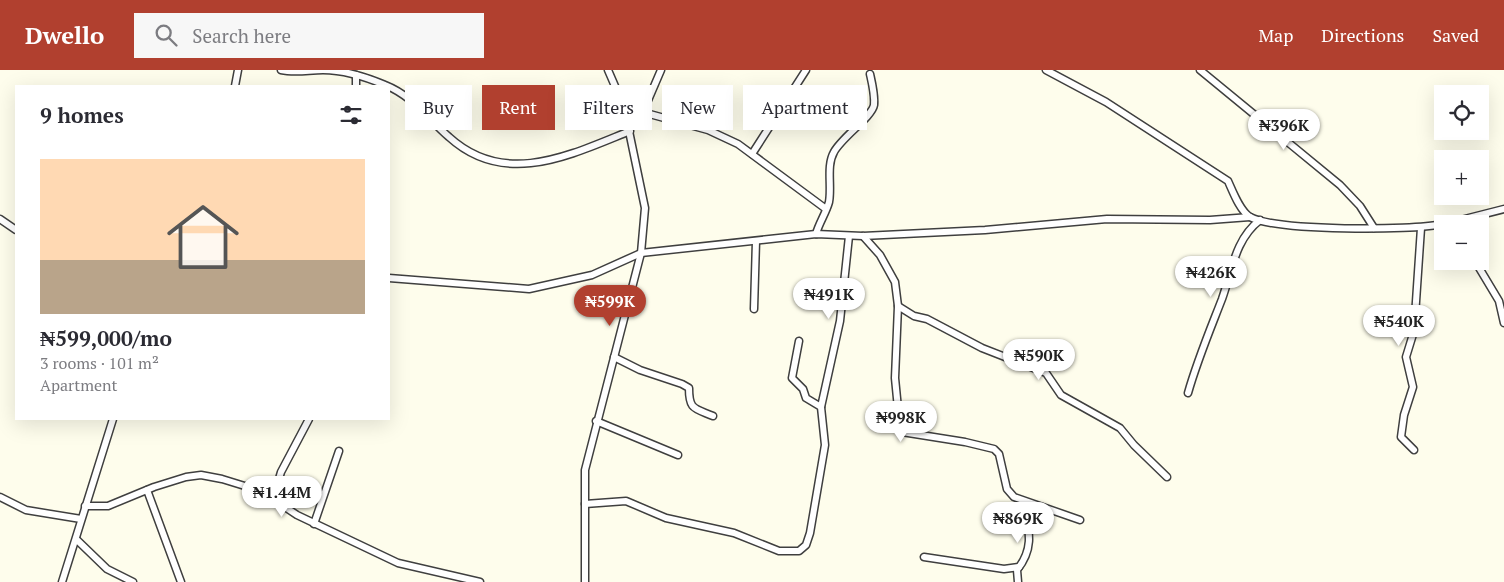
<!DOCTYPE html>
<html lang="en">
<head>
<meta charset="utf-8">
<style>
	body { margin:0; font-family:"PT Serif",serif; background:#f7f7f7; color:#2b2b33; height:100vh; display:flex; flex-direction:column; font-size:19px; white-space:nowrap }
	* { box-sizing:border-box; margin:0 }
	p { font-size:16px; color:#7c7c81 }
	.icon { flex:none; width:28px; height:28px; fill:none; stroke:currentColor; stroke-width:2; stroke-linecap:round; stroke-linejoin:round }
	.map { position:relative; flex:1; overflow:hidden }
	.sheet { position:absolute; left:15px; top:15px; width:375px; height:335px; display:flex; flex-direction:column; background:#fff; border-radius:0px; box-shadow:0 5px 20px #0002 }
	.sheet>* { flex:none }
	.top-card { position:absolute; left:405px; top:15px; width:475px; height:45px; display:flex; gap:10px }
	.controls { position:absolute; left:1434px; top:15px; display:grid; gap:10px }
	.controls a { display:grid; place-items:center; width:55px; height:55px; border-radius:0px; background:#fff; box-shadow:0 5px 20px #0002; font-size:25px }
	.price { position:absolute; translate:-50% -42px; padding:0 11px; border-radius:18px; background:#fff; color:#222; font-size:16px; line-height:32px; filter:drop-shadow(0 1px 2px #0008) }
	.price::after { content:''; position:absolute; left:50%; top:30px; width:15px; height:11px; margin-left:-8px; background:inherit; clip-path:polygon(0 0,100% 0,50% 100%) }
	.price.on { background:#b1402f; color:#fff }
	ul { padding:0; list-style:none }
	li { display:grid; align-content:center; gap:10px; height:265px; padding:0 25px }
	li span { display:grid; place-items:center; height:155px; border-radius:0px; color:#555 }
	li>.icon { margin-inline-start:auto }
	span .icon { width:90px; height:90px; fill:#fffc; stroke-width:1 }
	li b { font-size:21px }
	h2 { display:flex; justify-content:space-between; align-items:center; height:60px; padding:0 25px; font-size:21px }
	.chip { padding:0 18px; border-radius:0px; background:#fff; box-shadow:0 5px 20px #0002; font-size:18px; line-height:45px }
	.chip.on { background:#b1402f; color:#fff }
	header { display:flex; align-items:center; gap:30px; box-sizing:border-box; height:70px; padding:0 25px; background:#b1402f; color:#fff }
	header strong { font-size:24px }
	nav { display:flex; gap:28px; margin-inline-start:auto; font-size:18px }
	.search { width:350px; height:45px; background:#f7f7f7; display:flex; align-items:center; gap:12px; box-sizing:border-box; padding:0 18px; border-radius:0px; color:#7c7c81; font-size:19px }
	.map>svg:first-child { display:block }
</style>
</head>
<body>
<header>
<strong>Dwello</strong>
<div class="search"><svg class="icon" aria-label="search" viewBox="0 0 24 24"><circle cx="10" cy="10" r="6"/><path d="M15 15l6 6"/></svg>Search here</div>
<nav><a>Map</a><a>Directions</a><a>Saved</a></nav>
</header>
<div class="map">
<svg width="1504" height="512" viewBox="0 0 1504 512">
	<rect width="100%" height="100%" fill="#fefdec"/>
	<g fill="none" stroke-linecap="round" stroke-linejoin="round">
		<g stroke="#3f3f3f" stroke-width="9">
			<g id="street">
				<path d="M281,0C295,3 309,0 323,0C344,0 366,7 385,15C413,26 428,49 449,67C505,118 570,85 630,61"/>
				<path d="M1046,0L1106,32L1228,111C1233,122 1240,141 1250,147C1277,161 1411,161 1442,154"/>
				<polyline points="1200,0 1340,115 1360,136 1374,158"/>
				<polyline points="356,5 356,16"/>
				<polyline points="235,16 238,0"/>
				<polyline points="624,37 708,60 738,74 826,139"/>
				<polyline points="643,42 661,0"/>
				<polyline points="752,84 806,0"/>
				<polyline points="0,149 16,160"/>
				<polyline points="1445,154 1504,139"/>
				<path d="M816,164C819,153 826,143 829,132C832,116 826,96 834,82C842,67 872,47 874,35C875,25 872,13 870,4"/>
				<polyline points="863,166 880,185 895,212 898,236 895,308 900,359 902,362 965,372 994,379 999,384 1007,419 1014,427 1080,450"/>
				<polyline points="1475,191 1499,231 1504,253"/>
				<polyline points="389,208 529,219 592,205 641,183 816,164 863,166 985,160 1107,149 1210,150 1250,147"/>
				<polyline points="898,236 914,246 927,249 982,278 1046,303 1061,325 1120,358 1134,375 1167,407"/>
				<polyline points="754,239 756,171"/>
				<path d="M614,287L640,300L682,314L689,318C689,340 694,338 713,346"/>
				<path d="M1188,323C1197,291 1210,260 1222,229C1232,201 1235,169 1260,150"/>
				<polyline points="821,337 840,251 849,166"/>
				<polyline points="596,351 678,385"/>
				<polyline points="1414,380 1401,367 1404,345 1413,317 1406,287 1414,261 1421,158"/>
				<polyline points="147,420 181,512"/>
				<polyline points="0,427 26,440 81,449"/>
				<polyline points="273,429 281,402 309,349"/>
				<polyline points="585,434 626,431 666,448 734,463 779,481 799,481 806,475 810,463 825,375 821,337 806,328 803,319 792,308 799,271"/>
				<polyline points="85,436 108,436 154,417 186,407 201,405 222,409 248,417 270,427 297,445 398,493 480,512"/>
				<polyline points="314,454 339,381"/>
				<polyline points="77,470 107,499 133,512"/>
				<polyline points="924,487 1004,499 1019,497"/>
				<polyline points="62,512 113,349"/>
				<polyline points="585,512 585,400 641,183 645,138 624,37 608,0"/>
				<path d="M1018,512L1017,500C1036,476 1028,458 1023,431"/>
			</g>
		</g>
		<use href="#street" stroke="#fff" stroke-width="6"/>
	</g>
</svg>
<div class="controls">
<a><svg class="icon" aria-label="locate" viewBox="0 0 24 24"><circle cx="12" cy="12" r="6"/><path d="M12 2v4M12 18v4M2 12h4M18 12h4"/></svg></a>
<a>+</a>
<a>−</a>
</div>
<b class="price" style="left:1284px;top:81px">₦396K</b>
<b class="price" style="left:1211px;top:228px">₦426K</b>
<b class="price" style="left:829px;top:250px">₦491K</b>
<b class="price on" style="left:610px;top:257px">₦599K</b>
<b class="price" style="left:1399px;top:277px">₦540K</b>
<b class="price" style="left:1039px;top:311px">₦590K</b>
<b class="price" style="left:901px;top:373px">₦998K</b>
<b class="price" style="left:282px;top:448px">₦1.44M</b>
<b class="price" style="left:1018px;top:474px">₦869K</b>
<div class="top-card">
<a class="chip">Buy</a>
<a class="chip on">Rent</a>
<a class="chip">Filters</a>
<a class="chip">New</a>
<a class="chip">Apartment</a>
</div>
<section class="sheet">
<h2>9 homes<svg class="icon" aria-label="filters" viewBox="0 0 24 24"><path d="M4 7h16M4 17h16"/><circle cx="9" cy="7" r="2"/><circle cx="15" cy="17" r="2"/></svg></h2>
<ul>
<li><span style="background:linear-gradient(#ffd9b3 65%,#b9a48a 0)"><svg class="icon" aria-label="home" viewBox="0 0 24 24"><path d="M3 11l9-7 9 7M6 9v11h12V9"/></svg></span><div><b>₦599,000/mo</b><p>3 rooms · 101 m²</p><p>Apartment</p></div></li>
</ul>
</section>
</div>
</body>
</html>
